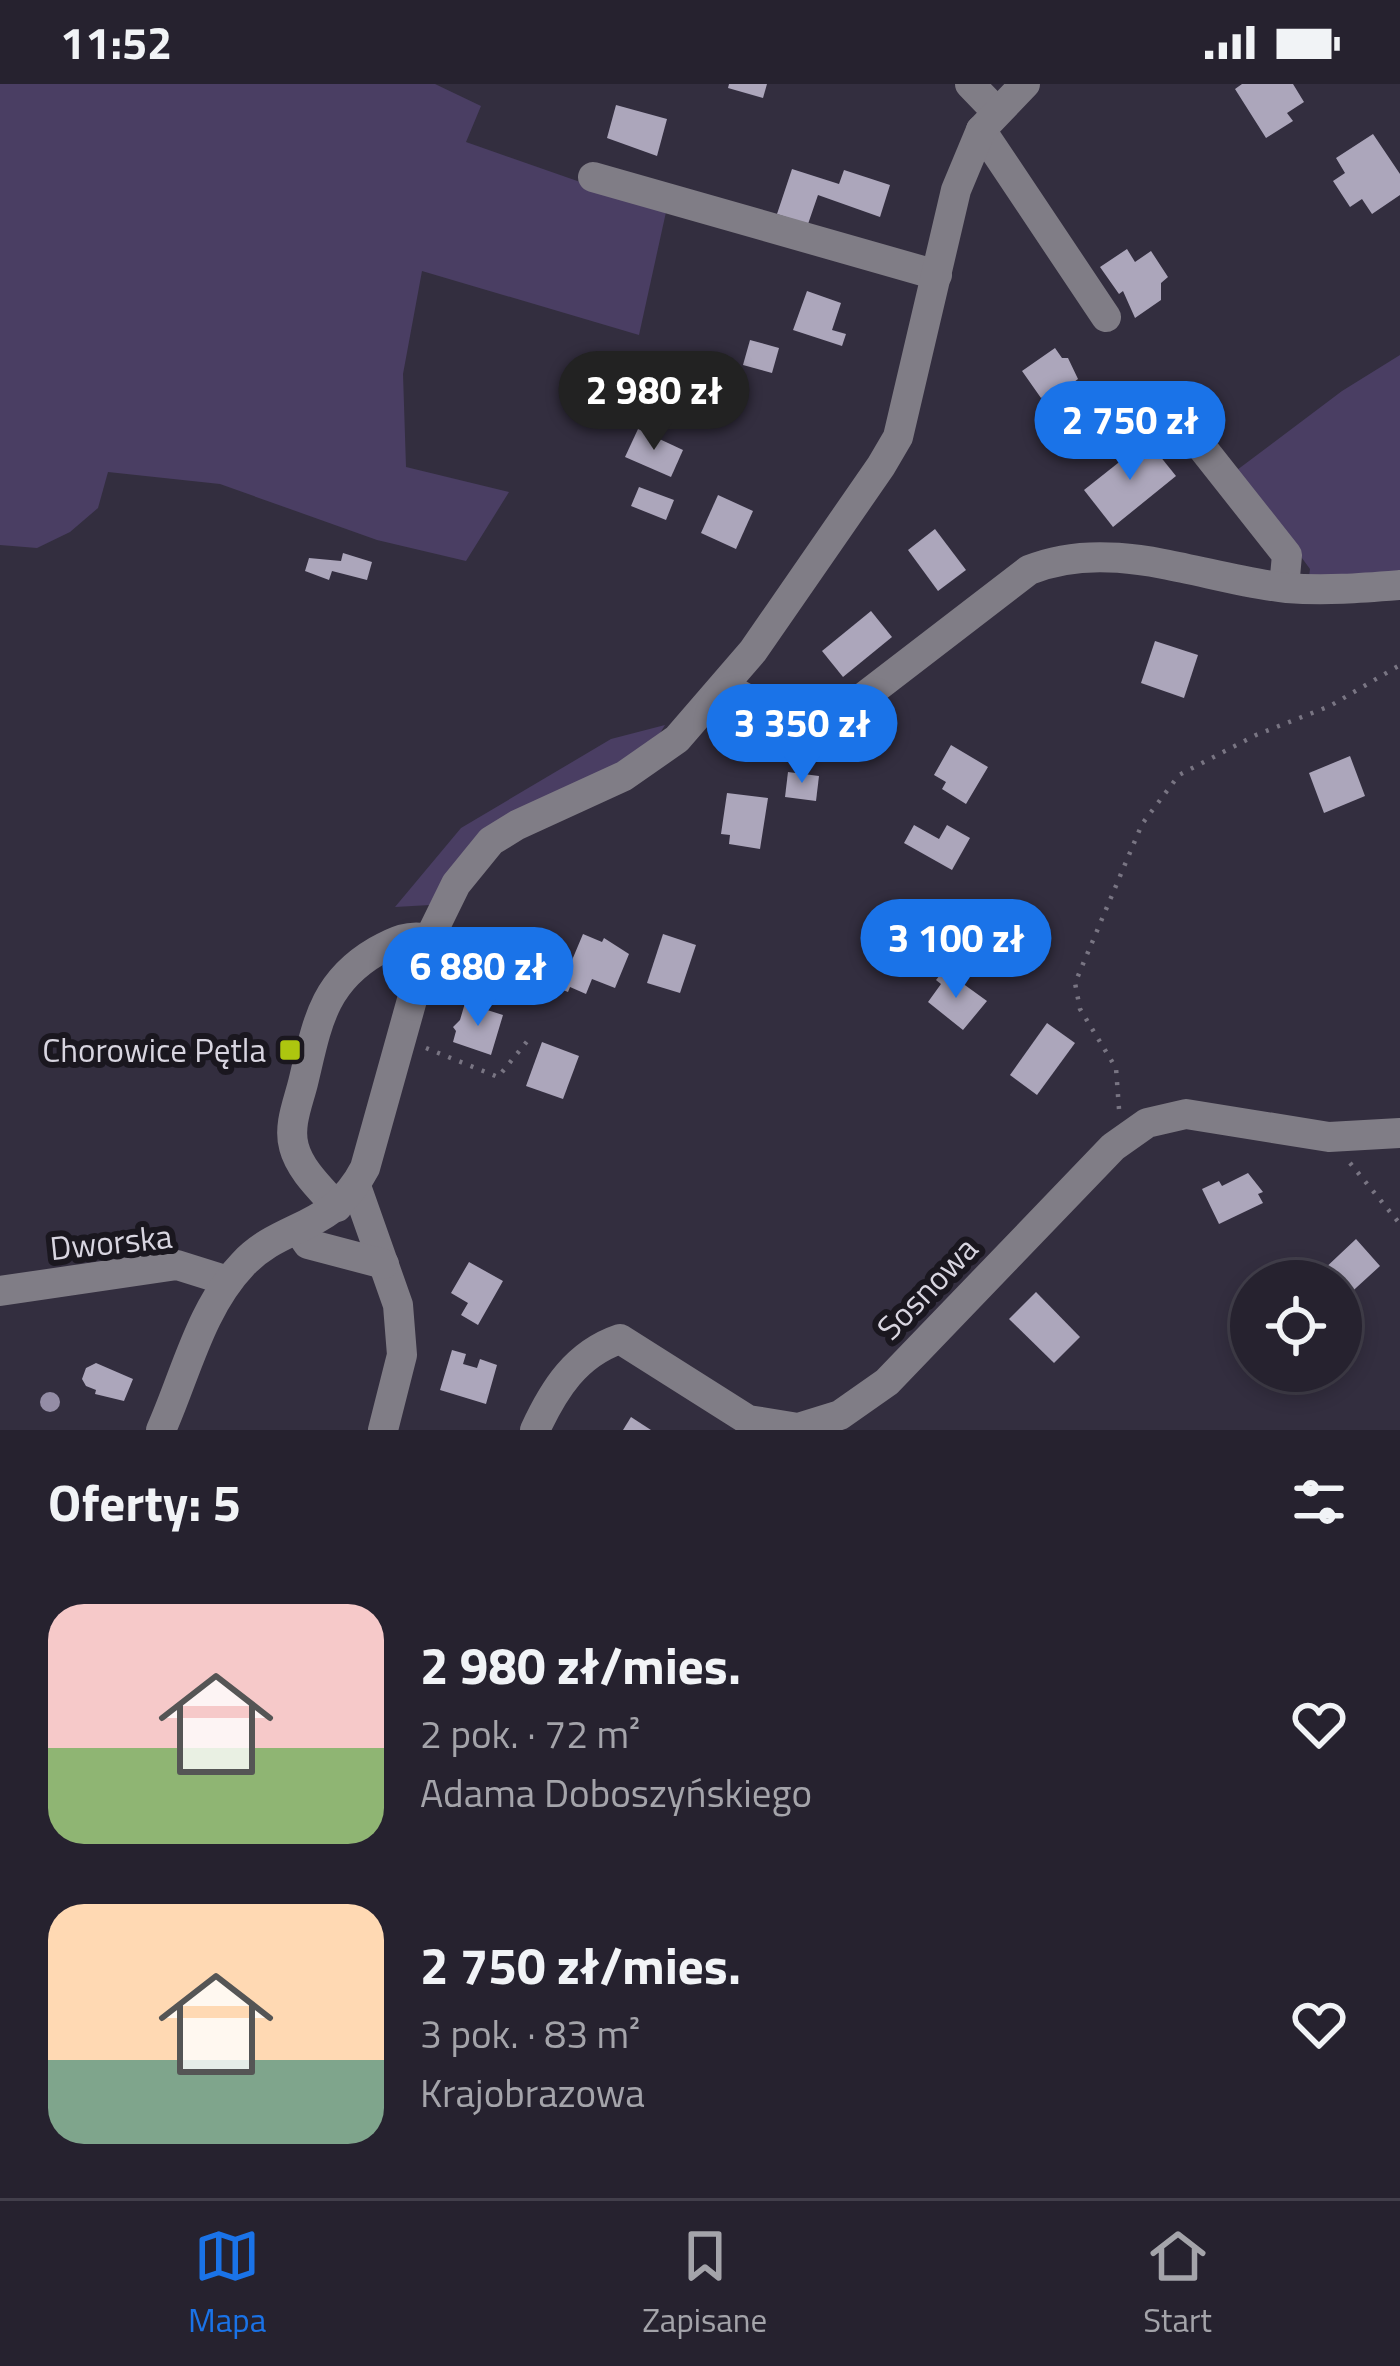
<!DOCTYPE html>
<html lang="pl">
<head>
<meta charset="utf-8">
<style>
	body { margin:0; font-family:"Titillium Web",sans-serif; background:#2e2a37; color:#f1f3f6; height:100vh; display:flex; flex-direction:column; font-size:45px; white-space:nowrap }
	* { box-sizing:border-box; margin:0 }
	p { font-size:39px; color:#a4a4aa }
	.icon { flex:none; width:66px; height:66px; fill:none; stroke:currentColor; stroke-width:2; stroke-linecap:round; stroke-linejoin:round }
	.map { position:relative; height:1346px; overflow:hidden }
	.side { display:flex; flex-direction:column; background:#26222f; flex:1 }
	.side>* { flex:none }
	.fabs { position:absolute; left:1230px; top:1176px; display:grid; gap:24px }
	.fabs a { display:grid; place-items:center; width:132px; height:132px; border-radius:50%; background:#26222f; box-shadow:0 6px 18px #0003,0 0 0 3px #423f4b; font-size:60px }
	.price { position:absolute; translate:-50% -102px; padding:0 27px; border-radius:42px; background:#1a73e8; color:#fff; font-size:39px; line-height:78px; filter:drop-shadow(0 3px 6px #0008) }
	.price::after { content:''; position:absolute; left:50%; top:72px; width:36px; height:27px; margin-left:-18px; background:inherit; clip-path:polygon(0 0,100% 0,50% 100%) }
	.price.active { background:#222; color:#fff }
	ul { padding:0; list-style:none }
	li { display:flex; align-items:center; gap:36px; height:300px; padding:0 48px }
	li span { display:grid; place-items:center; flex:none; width:336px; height:240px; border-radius:36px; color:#555 }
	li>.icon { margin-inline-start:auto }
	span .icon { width:144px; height:144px; fill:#fffc; stroke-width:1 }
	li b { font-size:51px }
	h2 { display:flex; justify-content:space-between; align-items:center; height:144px; padding:0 48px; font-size:51px }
	.status { display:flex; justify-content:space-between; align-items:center; height:84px; padding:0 60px; background:#26222f; direction:ltr }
	.status svg { height:33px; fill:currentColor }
	.tab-bar { display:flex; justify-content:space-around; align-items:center; height:168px; border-top:3px solid #423f4b; background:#26222f; font-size:33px; color:#a4a4aa }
	.tab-bar a { display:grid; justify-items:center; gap:6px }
	.tab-bar .active { color:#1a73e8 }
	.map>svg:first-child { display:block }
</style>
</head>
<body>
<div class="status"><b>11:52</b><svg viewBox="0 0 49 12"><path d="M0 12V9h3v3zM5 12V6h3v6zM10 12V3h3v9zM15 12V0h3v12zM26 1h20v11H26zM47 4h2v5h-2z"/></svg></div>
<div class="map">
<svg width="1400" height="1346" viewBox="0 0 1400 1346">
	<rect width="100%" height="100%" fill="#332e3f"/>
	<g fill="#4a3e63">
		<polygon points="0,0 435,0 481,22 466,58 666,128 639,251 422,187 403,290 406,383 509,408 466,477 377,456 220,400 108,388 98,424 70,448 37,464 0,461"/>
		<polygon points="1400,271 1400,495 1309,493 1310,485 1237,386 1342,307"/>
		<polygon points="665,641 654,659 614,687 542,717 430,821 395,823 461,744 611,655"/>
	</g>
	<g fill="#aca6bb">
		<polygon points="729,0 767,0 763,14 728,4"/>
		<polygon points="1242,0 1293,0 1304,18 1287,29 1293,37 1266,54 1235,5"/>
		<polygon points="616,21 667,35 657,72 607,54"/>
		<polygon points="1373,50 1400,90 1400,111 1372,130 1362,115 1350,123 1333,97 1345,89 1336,74"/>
		<polygon points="792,85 839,100 844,86 890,101 880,133 818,111 808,140 777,130"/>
		<polygon points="1127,165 1135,178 1151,167 1168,193 1161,199 1161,216 1135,234 1123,207 1119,210 1100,183"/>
		<polygon points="807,207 841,219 832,246 846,250 842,262 793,246"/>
		<polygon points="750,256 779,264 772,289 743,281"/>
		<polygon points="1055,264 1062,274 1068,274 1078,295 1062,307 1058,302 1041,314 1022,287"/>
		<polygon points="638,345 683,366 671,393 625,373"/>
		<polygon points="1147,356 1176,392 1113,443 1084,406"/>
		<polygon points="639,403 674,416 666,436 631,422"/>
		<polygon points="718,411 753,427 736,465 701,449"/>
		<polygon points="935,445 966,486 938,507 908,466"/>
		<polygon points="343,469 372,478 367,496 332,487 329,496 305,487 309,474 341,477"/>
		<polygon points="871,527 892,553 843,593 822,567"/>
		<polygon points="1155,557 1198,571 1184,614 1141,599"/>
		<polygon points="951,661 988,683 966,720 942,705 946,698 934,691"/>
		<polygon points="1350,672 1365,712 1324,729 1309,689"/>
		<polygon points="788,688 819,692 816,717 785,713"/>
		<polygon points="727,709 768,714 760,765 729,760 730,751 721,750"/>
		<polygon points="914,741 939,755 947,741 970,754 952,786 904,759"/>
		<polygon points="583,850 602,858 604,854 629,870 615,904 592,895 586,910 570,903 568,908 563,906 562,900"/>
		<polygon points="663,850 696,861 680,909 647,899"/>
		<polygon points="944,886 987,917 963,946 928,918 941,900 936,896"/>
		<polygon points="465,919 503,931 491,971 453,958 456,947 453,943 460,936"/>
		<polygon points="1047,939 1075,959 1037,1011 1010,991"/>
		<polygon points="542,958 579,972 563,1015 526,1002"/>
		<polygon points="1248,1089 1263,1108 1258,1110 1263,1119 1219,1140 1202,1105 1219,1097 1222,1102"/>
		<polygon points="1356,1155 1380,1182 1345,1214 1341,1197 1329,1197 1321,1188"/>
		<polygon points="469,1178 503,1197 478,1241 461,1231 468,1219 451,1209"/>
		<polygon points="1036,1208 1080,1253 1054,1279 1009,1235"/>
		<polygon points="452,1266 466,1270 463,1280 477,1284 480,1275 497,1281 486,1320 440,1306"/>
		<polygon points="96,1279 133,1295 124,1317 95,1310 96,1306 86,1302 82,1295 86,1284"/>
		<polygon points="631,1333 651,1346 623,1346"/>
	</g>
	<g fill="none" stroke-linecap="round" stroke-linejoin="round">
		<g stroke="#797583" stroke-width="4.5" stroke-dasharray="3 9" stroke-linecap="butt">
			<polyline points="426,964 498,993 529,955"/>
			<polyline points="1119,1025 1116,984 1080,925 1075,899 1142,740 1179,691 1256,651 1330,622 1400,581"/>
			<polyline points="1350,1079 1400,1140"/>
		</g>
		<g stroke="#807d86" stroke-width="30">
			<polyline points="970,0 996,27"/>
			<polyline points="981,46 1106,233"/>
			<polyline points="593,93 937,191"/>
			<polyline points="1170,323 1287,471 1284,503"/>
			<path d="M724,602L756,620L805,624L856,619L1029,486C1113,452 1202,495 1287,504C1325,507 1362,504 1400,501"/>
			<polyline points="356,1102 398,1221 402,1271 383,1346"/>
			<path d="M337,1123C321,1105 300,1086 294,1063C288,1042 298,1019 303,999C317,941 322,899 377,867C395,857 409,850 429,855"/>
			<polyline points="299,1147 308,1160 384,1180"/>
			<polyline points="0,1207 177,1181 228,1197"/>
			<path d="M161,1346C186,1290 200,1225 243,1180C282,1138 332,1148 365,1084L429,855L456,800L491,757L517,741L624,692L677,655L753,567L881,382L898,353L956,106L981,46L1025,0"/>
			<path d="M535,1346C554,1305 576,1270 620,1255L748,1336L798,1344L840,1331L887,1298L1113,1063L1147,1039L1186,1030L1329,1053L1400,1049"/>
		</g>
	</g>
	<circle fill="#948da6" cx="50" cy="1318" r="10"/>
	<rect fill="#adc60f" stroke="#1a171f" stroke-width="4.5" x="278" y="954" width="24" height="24" rx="6"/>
	<g text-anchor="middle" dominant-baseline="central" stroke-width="12" stroke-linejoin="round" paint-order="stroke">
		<g font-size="33" fill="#d8d5e0" stroke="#1a171f" text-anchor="end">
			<text x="266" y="966">Chorowice Pętla</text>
		</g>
		<g font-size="33" fill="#d8d5e0" stroke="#1a171f">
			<text transform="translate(111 1158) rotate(-6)">Dworska</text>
			<text transform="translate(927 1204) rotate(-46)">Sosnowa</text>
		</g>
	</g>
</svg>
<div class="fabs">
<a><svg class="icon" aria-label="locate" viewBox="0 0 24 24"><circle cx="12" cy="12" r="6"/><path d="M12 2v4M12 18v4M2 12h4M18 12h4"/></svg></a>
</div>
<b class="price active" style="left:654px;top:369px">2 980 zł</b>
<b class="price" style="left:1130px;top:399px">2 750 zł</b>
<b class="price" style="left:802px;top:702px">3 350 zł</b>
<b class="price" style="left:956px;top:917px">3 100 zł</b>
<b class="price" style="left:478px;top:945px">6 880 zł</b>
</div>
<section class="side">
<h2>Oferty: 5<svg class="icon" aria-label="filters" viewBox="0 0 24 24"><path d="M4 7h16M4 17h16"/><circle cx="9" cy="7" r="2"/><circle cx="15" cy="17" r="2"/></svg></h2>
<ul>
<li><span style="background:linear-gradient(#f6c9c9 60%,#8fb573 0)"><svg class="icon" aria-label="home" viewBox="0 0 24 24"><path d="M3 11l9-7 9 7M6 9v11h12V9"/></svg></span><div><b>2 980 zł/mies.</b><p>2 pok. · 72 m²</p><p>Adama Doboszyńskiego</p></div><svg class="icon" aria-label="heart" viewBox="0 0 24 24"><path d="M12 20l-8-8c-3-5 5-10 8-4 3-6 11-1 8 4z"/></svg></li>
<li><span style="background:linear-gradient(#ffd9b3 65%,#7fa58c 0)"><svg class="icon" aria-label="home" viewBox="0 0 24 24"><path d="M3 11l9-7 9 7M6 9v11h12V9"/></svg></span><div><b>2 750 zł/mies.</b><p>3 pok. · 83 m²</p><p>Krajobrazowa</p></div><svg class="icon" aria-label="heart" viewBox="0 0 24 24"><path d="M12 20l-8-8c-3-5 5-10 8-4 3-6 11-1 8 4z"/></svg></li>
</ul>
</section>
<nav class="tab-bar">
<a class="active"><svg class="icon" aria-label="map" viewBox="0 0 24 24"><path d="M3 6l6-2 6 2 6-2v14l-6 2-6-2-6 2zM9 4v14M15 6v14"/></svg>Mapa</a>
<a><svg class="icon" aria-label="saved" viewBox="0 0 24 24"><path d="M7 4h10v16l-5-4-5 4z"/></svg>Zapisane</a>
<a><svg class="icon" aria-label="home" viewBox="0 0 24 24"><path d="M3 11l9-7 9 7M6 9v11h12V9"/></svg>Start</a>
</nav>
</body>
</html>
